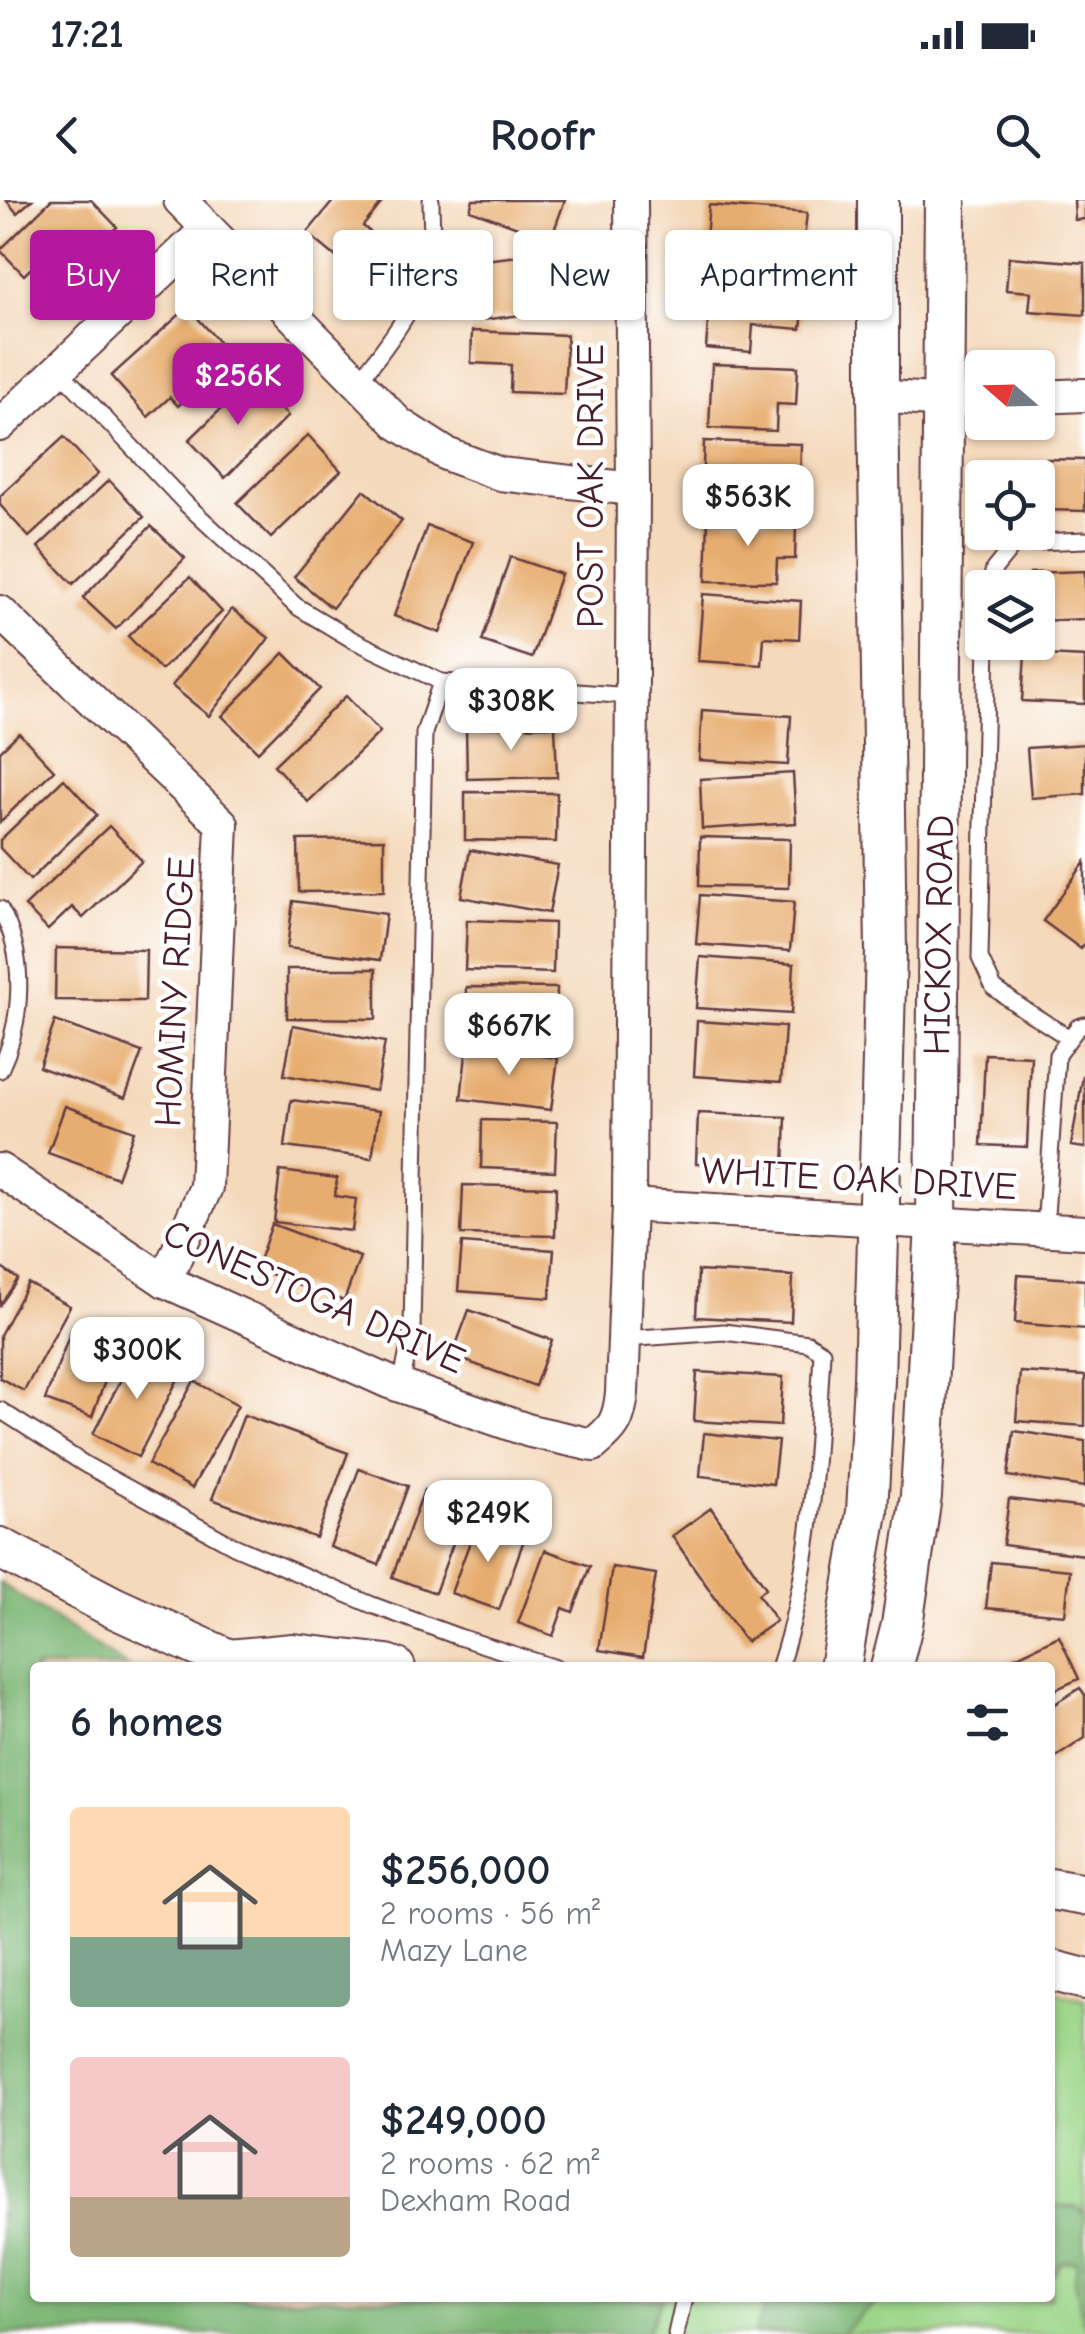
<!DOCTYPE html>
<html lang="en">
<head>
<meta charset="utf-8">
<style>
	body { margin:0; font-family:"Comic Neue",sans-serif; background:#f6f6f7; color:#1f2937; height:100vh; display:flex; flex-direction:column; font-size:38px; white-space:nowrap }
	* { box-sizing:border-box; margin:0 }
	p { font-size:32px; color:#747a83 }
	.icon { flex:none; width:55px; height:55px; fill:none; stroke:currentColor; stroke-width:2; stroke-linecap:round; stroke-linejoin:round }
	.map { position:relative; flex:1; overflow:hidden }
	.panel { position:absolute; left:30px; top:1462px; width:1025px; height:640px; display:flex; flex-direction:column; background:#fff; border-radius:10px; box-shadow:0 2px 8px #0004 }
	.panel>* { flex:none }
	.banner { position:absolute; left:30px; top:30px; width:1025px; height:90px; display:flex; gap:20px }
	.needle { width:65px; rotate:290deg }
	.tools { position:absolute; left:965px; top:150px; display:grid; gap:20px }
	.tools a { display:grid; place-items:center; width:90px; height:90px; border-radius:10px; background:#fff; box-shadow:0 2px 8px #0004; font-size:50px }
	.price { position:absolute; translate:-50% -85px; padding:0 22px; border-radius:20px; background:#fff; color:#222; font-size:32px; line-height:65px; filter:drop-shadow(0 2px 5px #0008) }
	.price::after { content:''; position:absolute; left:50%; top:60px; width:30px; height:22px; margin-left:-15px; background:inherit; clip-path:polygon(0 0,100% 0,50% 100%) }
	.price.current { background:#b5179e; color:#fff }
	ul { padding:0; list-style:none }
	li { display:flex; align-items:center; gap:30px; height:250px; padding:0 40px }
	li span { display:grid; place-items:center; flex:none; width:280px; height:200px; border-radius:10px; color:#555 }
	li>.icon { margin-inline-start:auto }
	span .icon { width:120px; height:120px; fill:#fffc; stroke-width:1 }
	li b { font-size:42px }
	h2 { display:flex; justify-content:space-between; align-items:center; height:120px; padding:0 40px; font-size:42px }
	.chip { padding:0 35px; border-radius:10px; background:#fff; box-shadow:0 2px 8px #0004; font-size:35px; line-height:90px }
	.chip.current { background:#b5179e; color:#fff }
	.status { display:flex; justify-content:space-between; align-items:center; height:70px; padding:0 50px; background:#fff; direction:ltr }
	.status svg { height:28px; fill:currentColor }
	header { display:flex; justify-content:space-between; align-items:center; height:130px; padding:0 40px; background:#fff; font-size:45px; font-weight:700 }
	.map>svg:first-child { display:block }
</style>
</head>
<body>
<div class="status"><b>17:21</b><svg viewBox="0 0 49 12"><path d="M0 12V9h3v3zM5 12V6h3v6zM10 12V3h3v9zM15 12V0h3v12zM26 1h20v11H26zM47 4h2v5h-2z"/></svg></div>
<header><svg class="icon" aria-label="back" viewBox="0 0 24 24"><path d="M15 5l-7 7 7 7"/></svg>Roofr<svg class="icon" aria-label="search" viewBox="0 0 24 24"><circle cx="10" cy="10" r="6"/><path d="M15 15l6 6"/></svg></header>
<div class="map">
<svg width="1085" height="2134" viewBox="0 0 1085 2134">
	<rect width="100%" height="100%" fill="#fff"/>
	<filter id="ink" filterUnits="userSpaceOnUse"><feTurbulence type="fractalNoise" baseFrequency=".01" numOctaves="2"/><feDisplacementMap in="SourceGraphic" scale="20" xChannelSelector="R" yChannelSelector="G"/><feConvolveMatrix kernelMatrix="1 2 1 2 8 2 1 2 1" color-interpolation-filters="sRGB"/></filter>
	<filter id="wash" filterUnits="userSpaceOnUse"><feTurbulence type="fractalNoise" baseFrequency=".0048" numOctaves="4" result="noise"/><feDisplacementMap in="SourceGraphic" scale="40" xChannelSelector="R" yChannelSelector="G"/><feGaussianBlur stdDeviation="2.25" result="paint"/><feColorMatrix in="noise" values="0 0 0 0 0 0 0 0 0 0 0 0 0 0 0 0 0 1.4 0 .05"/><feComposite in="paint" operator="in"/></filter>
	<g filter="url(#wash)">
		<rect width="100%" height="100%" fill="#f4d9bb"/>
		<polygon fill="#9bd588" stroke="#727a5a" stroke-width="2.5" points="1050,1791 1085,1799 1085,2134 646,2134 662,2098 1050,2098"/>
		<g fill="#7cb674" stroke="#636a50" stroke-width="2.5">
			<polygon points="0,1383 128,1467 35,1468 35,2098 662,2098 646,2134 0,2134"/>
			<polygon points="1050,1993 1053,2006 1077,2007 1085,2013 1085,2123 1082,2120 1075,2079 1077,2061 1060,2063 1050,2080"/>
			<polygon points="768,2098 880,2098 841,2134 754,2134"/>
		</g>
		<g id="blocks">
			<g fill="#e7ad6f">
				<polygon points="6,0 32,0 17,13"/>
				<polygon points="51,0 91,0 117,27 79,65 57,43 24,75 0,50"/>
				<polygon points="334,0 384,0 363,26 378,39 352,70 307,33"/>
				<polygon points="473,0 565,0 551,39 470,10"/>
				<polygon points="1074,0 1085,0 1085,19 1075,20"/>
				<polygon points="709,5 807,13 803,48 757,44 755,76 703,71"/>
				<polygon points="564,51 571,101 538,105 539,113 472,121 466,62"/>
				<polygon points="1009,57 1085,63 1085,115 1029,111 1031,92 1006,90"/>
				<polygon points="711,84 805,93 801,129 753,125 751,152 706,148"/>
				<polygon points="188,107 232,157 178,206 170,197 148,217 111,176"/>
				<polygon points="472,131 567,135 564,194 510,192 511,165 471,163"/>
				<polygon points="712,164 798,167 796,205 777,204 776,231 709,228"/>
				<polygon points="252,179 288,216 225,278 189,240"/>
				<polygon points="308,235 341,271 271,338 237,303"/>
				<polygon points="64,237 98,274 29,337 0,305 0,296"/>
				<polygon points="704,241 801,244 800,292 702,289"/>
				<polygon points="1045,259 1085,260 1085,311 1044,310"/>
				<polygon points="109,280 144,317 73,384 38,347"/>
				<polygon points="364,290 402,321 332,408 294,377"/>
				<polygon points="708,319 796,322 795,359 777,359 776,382 706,381"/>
				<polygon points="151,326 185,358 116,429 83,398"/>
				<polygon points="427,326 473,342 440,433 394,416"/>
				<polygon points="510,357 561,374 532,458 482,441"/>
				<polygon points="1085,371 1085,419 1038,421 1038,388 1031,388 1030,373"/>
				<polygon points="190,377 222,412 161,470 128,436"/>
				<polygon points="703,394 801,401 799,439 764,437 762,465 698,461"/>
				<polygon points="232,409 269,438 209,516 172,486"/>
				<polygon points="284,453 320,489 258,552 222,516"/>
				<polygon points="1025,454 1085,457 1085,504 1022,501"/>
				<polygon points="346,496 380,532 308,602 274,565"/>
				<polygon points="702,510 791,516 788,565 699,560"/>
				<polygon points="555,526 557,577 467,579 466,528"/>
				<polygon points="19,533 54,570 0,622 0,551"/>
				<polygon points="1085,544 1085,594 1031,598 1027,548"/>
				<polygon points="793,573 796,623 702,629 700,579"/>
				<polygon points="64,579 97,615 30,680 0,648 0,640"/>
				<polygon points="465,592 557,593 556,642 465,640"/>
				<polygon points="109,626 142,661 83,718 72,707 48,730 25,706"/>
				<polygon points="700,637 790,639 789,688 699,686"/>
				<polygon points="384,639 384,691 299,692 298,640"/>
				<polygon points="470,650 558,665 549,713 461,697"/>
				<polygon points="1085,662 1085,743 1081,749 1043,721"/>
				<polygon points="700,695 794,702 790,751 696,744"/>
				<polygon points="293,701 386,714 380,760 287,748"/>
				<polygon points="467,720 554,723 553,773 465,770"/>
				<polygon points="56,748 146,750 145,801 55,800"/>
				<polygon points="700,757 794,764 791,814 696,808"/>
				<polygon points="287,769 376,769 376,819 287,818"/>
				<polygon points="466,787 557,788 556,837 465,835"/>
				<polygon points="55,821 142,852 125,898 39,867"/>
				<polygon points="697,821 785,827 781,882 694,876"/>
				<polygon points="293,825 385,842 376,891 284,875"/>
				<polygon points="467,846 558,858 551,910 461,899"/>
				<polygon points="985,854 1031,856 1027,947 981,945"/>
				<polygon points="1083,876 1085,876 1085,948 1071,946"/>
				<polygon points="291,900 379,911 372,958 285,947"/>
				<polygon points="65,906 134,931 117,978 48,953"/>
				<polygon points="698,913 786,917 784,967 696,963"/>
				<polygon points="482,920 557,922 555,971 481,968"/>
				<polygon points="280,971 337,978 335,996 356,999 352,1031 274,1022"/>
				<polygon points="463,985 556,987 555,1036 461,1034"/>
				<polygon points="272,1024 360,1057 344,1101 256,1069"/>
				<polygon points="462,1043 554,1050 550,1098 458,1091"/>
				<polygon points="0,1067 18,1079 0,1105"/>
				<polygon points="698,1071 793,1076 791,1122 696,1117"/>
				<polygon points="1018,1075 1085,1080 1085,1129 1015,1123"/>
				<polygon points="28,1083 70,1106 24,1191 0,1178 0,1135"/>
				<polygon points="469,1110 552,1140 535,1186 452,1156"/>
				<polygon points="73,1125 119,1142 92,1217 45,1200"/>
				<polygon points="137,1148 182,1171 138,1257 93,1234"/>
				<polygon points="697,1172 783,1177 780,1226 694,1221"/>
				<polygon points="1020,1172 1085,1176 1085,1226 1016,1221"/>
				<polygon points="194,1181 238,1205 192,1288 148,1264"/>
				<polygon points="244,1215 348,1253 316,1338 212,1299"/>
				<polygon points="1014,1231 1085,1241 1085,1287 1008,1276"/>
				<polygon points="704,1233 778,1241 773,1284 700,1276"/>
				<polygon points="359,1269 408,1286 379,1365 330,1347"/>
				<polygon points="424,1290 467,1305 435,1393 392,1377"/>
				<polygon points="1009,1299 1085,1308 1085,1355 1003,1345"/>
				<polygon points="711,1308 766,1388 758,1394 776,1421 746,1442 672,1336"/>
				<polygon points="478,1320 525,1337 499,1410 451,1393"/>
				<polygon points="545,1350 590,1366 573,1412 563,1408 553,1436 518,1423"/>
				<polygon points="991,1362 1070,1370 1065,1415 986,1408"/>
				<polygon points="612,1367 656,1374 643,1457 599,1450"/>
				<polygon points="1059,1436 1079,1479 1050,1492 1050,1468 992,1468"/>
				<polygon points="1080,1488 1085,1495 1085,1538 1050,1561 1050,1507"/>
			</g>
		</g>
	</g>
	<g filter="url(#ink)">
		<use href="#blocks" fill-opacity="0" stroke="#643b41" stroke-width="2.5"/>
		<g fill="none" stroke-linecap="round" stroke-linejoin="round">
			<g stroke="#643b41" stroke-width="19">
				<g id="service">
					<polyline points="59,170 186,304 296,406 353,440 441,482"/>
					<path d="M358,182C385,148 424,98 431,55C433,37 431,17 431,0"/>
					<polyline points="989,388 994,369 1015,343 1085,340"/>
					<polyline points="987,442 980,758 994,788 1022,808 1069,838"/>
					<path d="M0,709C27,755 23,822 0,870"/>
					<polyline points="1045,1030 1057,855 1078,827 1085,825"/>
					<path d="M624,1139L724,1132L808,1143L822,1152C816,1258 813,1366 779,1468"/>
					<polyline points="401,1186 412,1130 424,533 441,482 631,496"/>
					<polyline points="0,1210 86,1265 234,1346 372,1405 459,1437 556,1468"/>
					<polyline points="676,2134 684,2098"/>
				</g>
			</g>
			<g stroke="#643b41" stroke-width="36">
				<g id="minor">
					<polyline points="180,0 399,224 446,254 500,274 633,289"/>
					<polyline points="878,196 944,201 982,199"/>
					<polyline points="1038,197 1085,195"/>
					<polyline points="0,225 207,29"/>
					<polyline points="0,412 222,624 206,987 165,1081"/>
					<path d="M0,970L165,1081L389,1182L530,1231L593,1245C614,1228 619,1221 622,1193L629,1005L633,289L631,0"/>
					<polyline points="629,1005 1085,1032"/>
				</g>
			</g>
			<g stroke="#643b41" stroke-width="44">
				<g id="tertiary">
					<polyline points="0,1348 113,1407 229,1460 237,1468"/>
					<polyline points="229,1460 293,1454 387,1465 395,1468"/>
					<polyline points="840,1468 867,1312 874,1180 886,751 878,196 878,0"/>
					<polyline points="891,1468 902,1425 921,1296 936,1025 945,0"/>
					<polyline points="1050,1689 1085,1695"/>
					<polyline points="1050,1770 1085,1779"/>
				</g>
			</g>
			<use href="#service" stroke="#fff" stroke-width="15"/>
			<use href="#minor" stroke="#fff" stroke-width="32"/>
			<use href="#tertiary" stroke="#fff" stroke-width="40"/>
		</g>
	</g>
	<g text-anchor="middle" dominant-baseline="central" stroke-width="9" stroke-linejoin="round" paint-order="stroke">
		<g font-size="38" fill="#4a1f2b" stroke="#fff">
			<text transform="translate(591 286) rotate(-90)">POST OAK DRIVE</text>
			<text transform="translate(939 735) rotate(-89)">HICKOX ROAD</text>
			<text transform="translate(175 792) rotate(-87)">HOMINY RIDGE</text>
			<text transform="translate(859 979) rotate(3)">WHITE OAK DRIVE</text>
			<text transform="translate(314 1097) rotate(24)">CONESTOGA DRIVE</text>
		</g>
	</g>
</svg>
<div class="tools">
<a><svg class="needle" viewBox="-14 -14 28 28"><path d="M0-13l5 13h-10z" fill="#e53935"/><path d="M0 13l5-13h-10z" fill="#747a83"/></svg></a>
<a><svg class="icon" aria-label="locate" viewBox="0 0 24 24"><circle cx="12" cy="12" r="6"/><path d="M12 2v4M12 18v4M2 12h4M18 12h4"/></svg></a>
<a><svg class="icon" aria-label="layers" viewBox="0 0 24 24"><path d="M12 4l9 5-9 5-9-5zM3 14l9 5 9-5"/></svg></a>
</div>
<b class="price current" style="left:238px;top:228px">$256K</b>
<b class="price" style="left:748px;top:349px">$563K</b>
<b class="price" style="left:511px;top:553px">$308K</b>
<b class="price" style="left:509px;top:878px">$667K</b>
<b class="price" style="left:137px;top:1202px">$300K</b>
<b class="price" style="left:488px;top:1365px">$249K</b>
<div class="banner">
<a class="chip current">Buy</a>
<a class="chip">Rent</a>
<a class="chip">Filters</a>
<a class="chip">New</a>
<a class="chip">Apartment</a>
</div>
<section class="panel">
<h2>6 homes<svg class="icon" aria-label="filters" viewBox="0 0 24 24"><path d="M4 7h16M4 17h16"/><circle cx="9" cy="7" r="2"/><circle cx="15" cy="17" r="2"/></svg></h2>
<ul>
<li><span style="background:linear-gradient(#ffd9b3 65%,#7fa58c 0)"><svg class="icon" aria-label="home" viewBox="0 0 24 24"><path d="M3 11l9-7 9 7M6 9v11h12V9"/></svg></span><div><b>$256,000</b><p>2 rooms · 56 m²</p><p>Mazy Lane</p></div></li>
<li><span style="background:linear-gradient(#f6c9c9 70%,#b9a48a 0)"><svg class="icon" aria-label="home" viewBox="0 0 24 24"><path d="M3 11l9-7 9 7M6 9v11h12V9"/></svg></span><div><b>$249,000</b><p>2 rooms · 62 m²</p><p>Dexham Road</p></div></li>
</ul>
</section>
</div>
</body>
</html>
